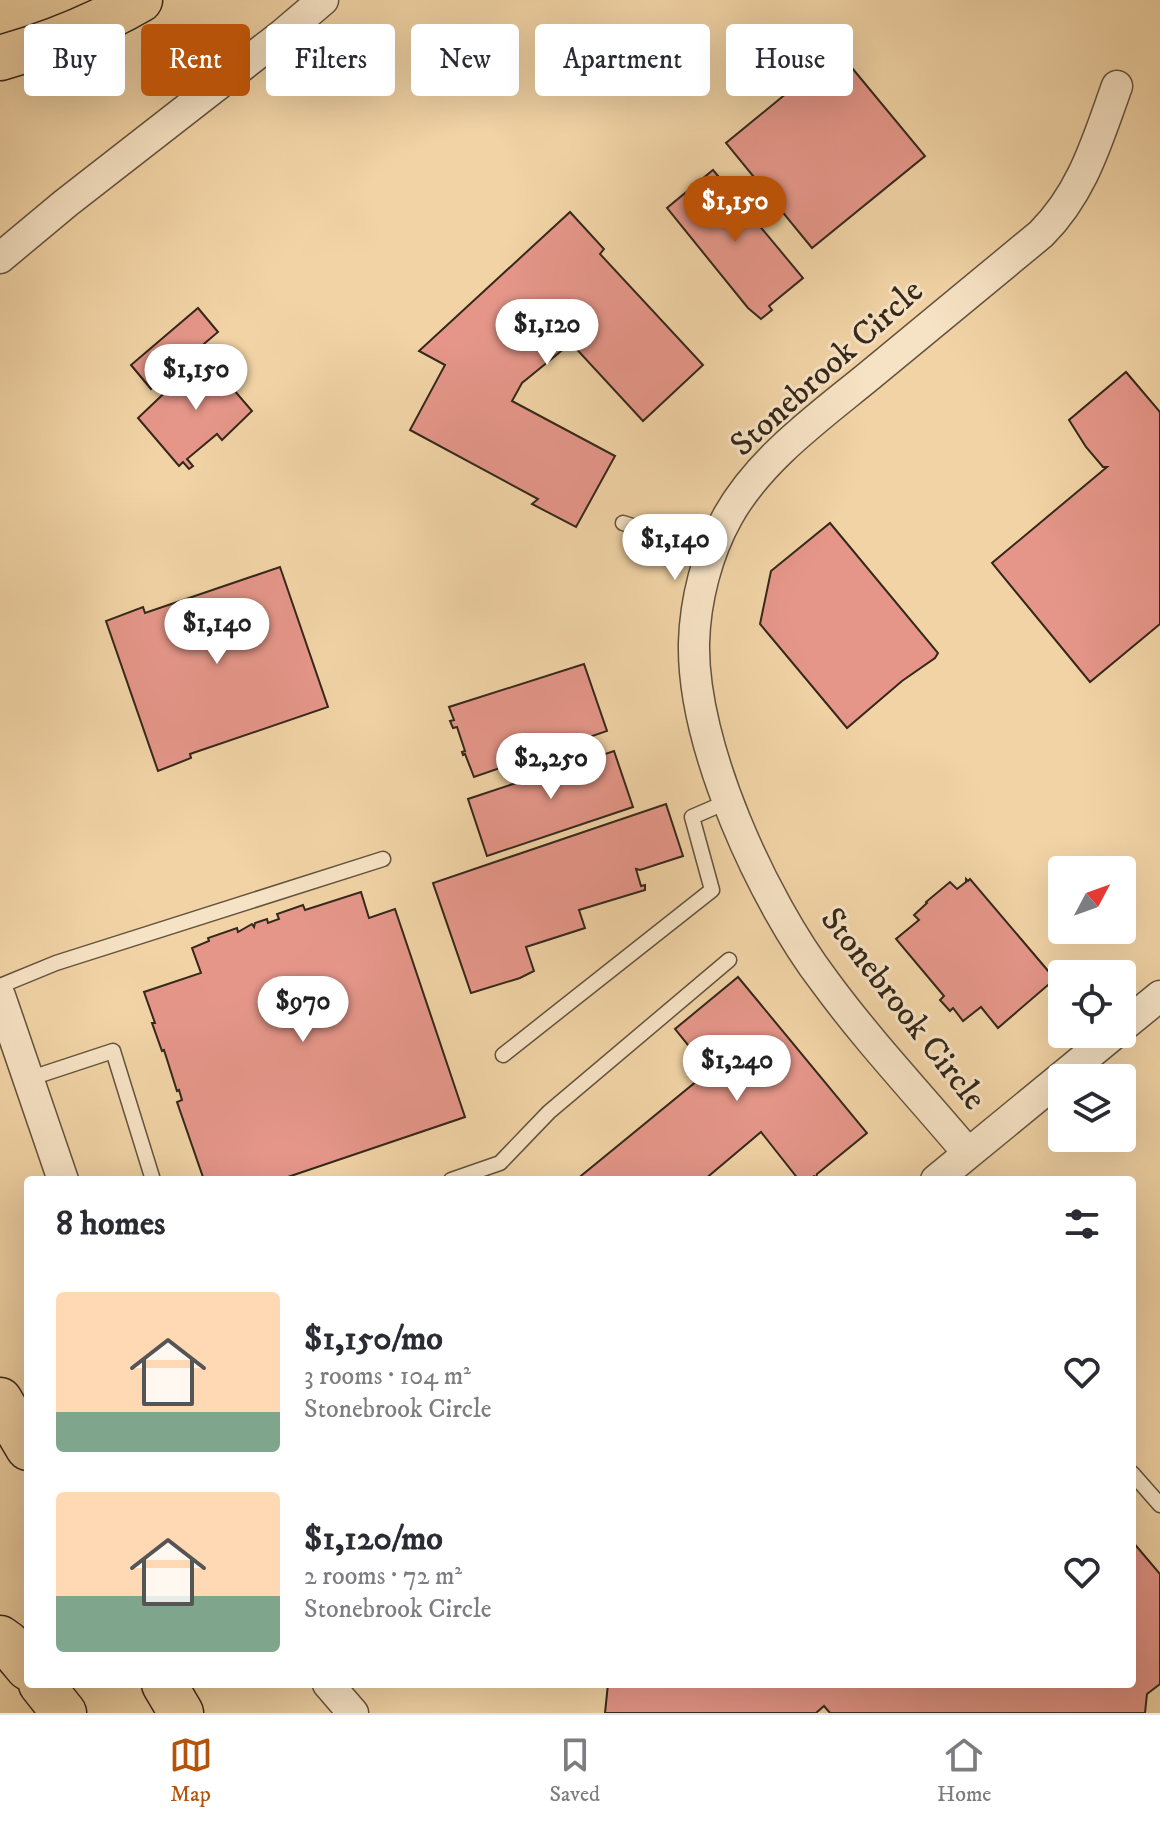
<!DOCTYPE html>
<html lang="en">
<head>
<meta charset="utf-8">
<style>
	body { margin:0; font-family:"IM FELL DW Pica",serif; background:#f2f2f3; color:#2b2b33; height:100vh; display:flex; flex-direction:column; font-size:30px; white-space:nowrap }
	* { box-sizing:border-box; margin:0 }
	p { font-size:26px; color:#7c7c81 }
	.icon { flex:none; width:44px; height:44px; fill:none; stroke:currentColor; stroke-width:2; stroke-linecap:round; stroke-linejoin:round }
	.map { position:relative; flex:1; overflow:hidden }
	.drawer { position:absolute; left:24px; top:1176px; width:1112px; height:512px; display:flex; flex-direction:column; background:#fff; border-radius:8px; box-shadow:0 8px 32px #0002 }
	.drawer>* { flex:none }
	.banner { position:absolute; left:24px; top:24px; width:1112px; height:72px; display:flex; gap:16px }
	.needle { width:52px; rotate:49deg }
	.fabs { position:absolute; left:1048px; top:856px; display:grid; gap:16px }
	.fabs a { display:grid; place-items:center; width:88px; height:88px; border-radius:8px; background:#fff; box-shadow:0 8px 32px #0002; font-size:40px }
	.price { position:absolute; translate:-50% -68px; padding:0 18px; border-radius:28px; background:#fff; color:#222; font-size:26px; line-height:52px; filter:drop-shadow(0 2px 4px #0008) }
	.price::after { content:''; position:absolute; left:50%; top:48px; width:24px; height:18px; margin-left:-12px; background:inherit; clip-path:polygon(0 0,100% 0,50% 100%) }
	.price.on { background:#b45309; color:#fff }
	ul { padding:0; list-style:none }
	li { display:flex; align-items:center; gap:24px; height:200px; padding:0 32px }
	li span { display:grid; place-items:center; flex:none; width:224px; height:160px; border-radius:8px; color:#555 }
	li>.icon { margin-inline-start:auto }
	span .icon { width:96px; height:96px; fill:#fffc; stroke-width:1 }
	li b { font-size:34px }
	h2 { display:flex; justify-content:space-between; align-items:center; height:96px; padding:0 32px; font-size:34px }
	.chip { padding:0 28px; border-radius:8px; background:#fff; box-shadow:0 8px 32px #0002; font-size:28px; line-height:72px }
	.chip.on { background:#b45309; color:#fff }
	.tabs { display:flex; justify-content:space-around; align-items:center; height:112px; border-top:2px solid #e1e1e2; background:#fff; font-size:22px; color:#7c7c81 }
	.tabs a { display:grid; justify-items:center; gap:4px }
	.tabs .on { color:#b45309 }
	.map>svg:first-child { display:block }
</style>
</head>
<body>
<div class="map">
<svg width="1160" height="1713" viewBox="0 0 1160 1713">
	<rect width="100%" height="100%" fill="#f1d3a5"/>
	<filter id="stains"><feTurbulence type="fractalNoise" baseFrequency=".0025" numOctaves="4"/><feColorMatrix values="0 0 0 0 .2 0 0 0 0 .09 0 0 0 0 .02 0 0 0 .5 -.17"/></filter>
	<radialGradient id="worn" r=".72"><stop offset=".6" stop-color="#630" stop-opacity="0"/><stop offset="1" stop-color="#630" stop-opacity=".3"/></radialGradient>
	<g fill="#e59689" stroke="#34281b" stroke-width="2">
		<polygon points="838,51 925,156 812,248 726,143"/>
		<polygon points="713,170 803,278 769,306 772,310 761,319 748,308 667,208"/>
		<polygon points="570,212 604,249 600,254 703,365 643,421 571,343 522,383 512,401 615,456 576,527 532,504 538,499 410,430 445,365 419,351"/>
		<polygon points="198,308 218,332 151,389 131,365"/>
		<polygon points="208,359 222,376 231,368 243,381 233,389 252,411 222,440 217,434 187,459 193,466 189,469 183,462 179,466 138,418 176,382 178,384"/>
		<polygon points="1126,372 1160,412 1160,624 1090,682 992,563 1107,467 1103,467 1086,447 1069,420"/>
		<polygon points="830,523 938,653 935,658 902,681 847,728 760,624 771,571"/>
		<polygon points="280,567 328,707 190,754 191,758 158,771 106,621 143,607 145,613"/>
		<polygon points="584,664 607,731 474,777 465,754 463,755 462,752 465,751 457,727 453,728 450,721 454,720 449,707"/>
		<polygon points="568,750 573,765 614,751 633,807 487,856 468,799 546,773 541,759"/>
		<polygon points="666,804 683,856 640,870 636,869 641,886 645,885 645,890 579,910 585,928 526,947 534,971 520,978 471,993 433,883"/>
		<polygon points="966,879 968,881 970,879 1055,979 998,1028 981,1007 963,1021 953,1008 950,1011 940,1000 944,996 896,939 919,920 914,915 927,903 926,902 950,882 957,889 966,882"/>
		<polygon points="361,892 369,918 395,909 465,1117 279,1180 204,1180 177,1102 182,1100 179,1090 177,1091 164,1050 162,1051 152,1023 155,1023 144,992 201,973 192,948 209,941 208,938 237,928 238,932 252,924 254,927 255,923 267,919 268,923 279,919 277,914 303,905 305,910"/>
		<polygon points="738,977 867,1133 817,1174 816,1178 814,1176 809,1180 799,1180 761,1132 704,1180 576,1180 709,1071 675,1029"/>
		<polygon points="1132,1541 1160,1574 1160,1684 1147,1694 1145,1713 830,1713 824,1706 816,1713 605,1713 608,1684 1132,1684"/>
	</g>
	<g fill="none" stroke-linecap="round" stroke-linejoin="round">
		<g stroke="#63533e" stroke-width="17">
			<g id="lane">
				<polyline points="623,523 712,551"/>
				<polyline points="0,986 56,963 383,859"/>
				<polyline points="503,1055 712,890 692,817 729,801"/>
				<polyline points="28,1079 113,1051 153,1180"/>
				<polyline points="451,1180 500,1163 549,1112 729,960"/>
				<polyline points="1132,1473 1160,1505"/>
			</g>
		</g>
		<g stroke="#63533e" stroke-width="33">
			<g id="street">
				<polyline points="0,258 66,203 283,34 323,0"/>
				<polyline points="0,996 63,1180"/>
				<polyline points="1122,1027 1160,996"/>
				<path d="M968,1153C921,1097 869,1042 825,982C763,901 692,746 694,643C695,601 707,553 728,516C760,459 819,417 869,376C926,329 983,282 1041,234C1083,192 1097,141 1117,86"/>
				<polyline points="936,1180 1114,1034"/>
				<polyline points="328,1684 353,1713"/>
			</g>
		</g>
		<g stroke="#34281b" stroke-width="47">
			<g id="primary">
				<polyline points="0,1638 7,1643 28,1668"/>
				<polyline points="41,1684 64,1713"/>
			</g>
		</g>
		<g stroke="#34281b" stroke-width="47">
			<g id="highway">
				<path d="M0,58C50,44 95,26 140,0"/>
				<polyline points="0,1400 28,1448"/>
				<polyline points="164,1684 181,1713"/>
			</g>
		</g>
		<use href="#lane" stroke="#f6e2c4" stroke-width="14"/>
		<use href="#street" stroke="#f6e2c4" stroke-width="30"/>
		<use href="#primary" stroke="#f1d3a5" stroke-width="44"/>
		<use href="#highway" stroke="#f1d3a5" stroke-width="44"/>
	</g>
	<g text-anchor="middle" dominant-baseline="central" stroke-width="6" stroke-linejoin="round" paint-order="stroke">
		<g font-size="34" fill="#34281b" stroke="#f6e2c4">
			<text transform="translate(827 368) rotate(-42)">Stonebrook Circle</text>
			<text transform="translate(903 1009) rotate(52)">Stonebrook Circle</text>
		</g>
	</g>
	<rect width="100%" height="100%" filter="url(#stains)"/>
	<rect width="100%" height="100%" fill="url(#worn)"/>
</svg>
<div class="fabs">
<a><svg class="needle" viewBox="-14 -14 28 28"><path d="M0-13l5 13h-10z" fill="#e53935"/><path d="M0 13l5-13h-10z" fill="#7c7c81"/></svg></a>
<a><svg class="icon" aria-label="locate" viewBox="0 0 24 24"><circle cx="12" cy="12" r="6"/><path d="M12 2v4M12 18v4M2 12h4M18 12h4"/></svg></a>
<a><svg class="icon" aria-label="layers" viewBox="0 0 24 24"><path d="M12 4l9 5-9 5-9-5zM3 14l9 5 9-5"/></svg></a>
</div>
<b class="price on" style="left:735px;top:244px">$1,150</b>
<b class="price" style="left:547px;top:367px">$1,120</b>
<b class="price" style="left:196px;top:412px">$1,150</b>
<b class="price" style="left:675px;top:582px">$1,140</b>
<b class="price" style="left:217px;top:666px">$1,140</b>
<b class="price" style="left:551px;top:801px">$2,250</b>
<b class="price" style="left:303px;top:1044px">$970</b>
<b class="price" style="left:737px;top:1103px">$1,240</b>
<div class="banner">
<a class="chip">Buy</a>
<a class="chip on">Rent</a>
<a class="chip">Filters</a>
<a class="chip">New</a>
<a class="chip">Apartment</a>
<a class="chip">House</a>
</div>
<section class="drawer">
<h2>8 homes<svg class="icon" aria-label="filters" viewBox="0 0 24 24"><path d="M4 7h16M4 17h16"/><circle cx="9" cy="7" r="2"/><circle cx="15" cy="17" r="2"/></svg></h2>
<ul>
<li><span style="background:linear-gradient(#ffd9b3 75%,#7fa58c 0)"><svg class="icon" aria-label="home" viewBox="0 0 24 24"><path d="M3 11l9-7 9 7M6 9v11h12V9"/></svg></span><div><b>$1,150/mo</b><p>3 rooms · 104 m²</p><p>Stonebrook Circle</p></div><svg class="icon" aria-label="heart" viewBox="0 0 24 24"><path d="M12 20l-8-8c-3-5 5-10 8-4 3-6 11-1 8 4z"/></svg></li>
<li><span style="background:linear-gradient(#ffd9b3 65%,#7fa58c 0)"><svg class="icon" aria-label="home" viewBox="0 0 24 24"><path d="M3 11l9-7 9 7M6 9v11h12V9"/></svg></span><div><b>$1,120/mo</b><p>2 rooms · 72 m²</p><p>Stonebrook Circle</p></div><svg class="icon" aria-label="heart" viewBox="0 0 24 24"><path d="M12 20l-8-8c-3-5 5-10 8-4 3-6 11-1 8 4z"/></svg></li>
</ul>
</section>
</div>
<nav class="tabs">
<a class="on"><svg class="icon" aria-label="map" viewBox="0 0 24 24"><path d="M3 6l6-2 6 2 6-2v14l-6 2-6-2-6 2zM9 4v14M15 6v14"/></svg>Map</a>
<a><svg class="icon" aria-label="saved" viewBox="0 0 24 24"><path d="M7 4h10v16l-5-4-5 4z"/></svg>Saved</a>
<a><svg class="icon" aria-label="home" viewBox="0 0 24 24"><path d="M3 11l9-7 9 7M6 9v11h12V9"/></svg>Home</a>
</nav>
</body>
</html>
